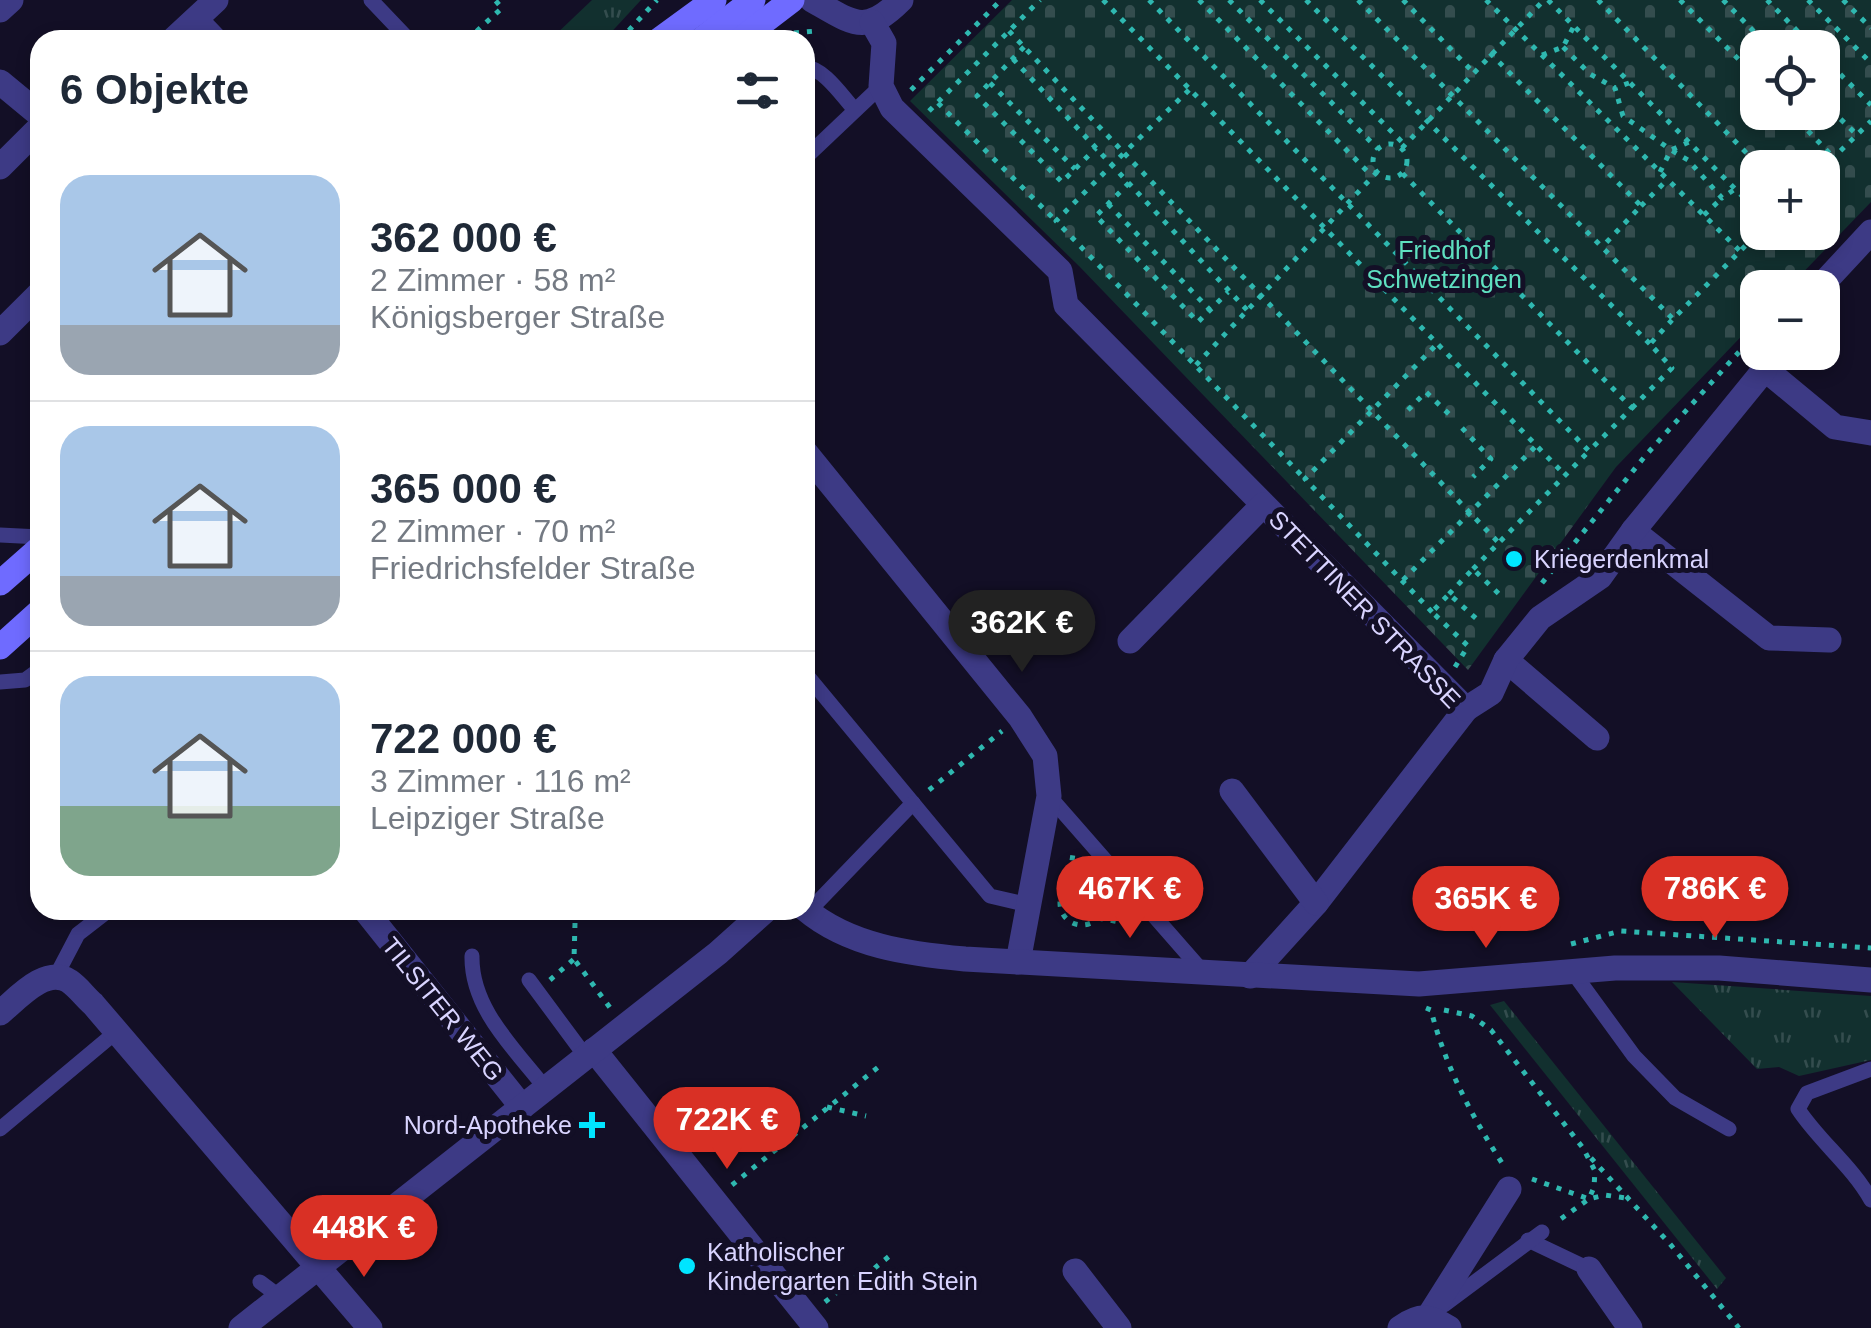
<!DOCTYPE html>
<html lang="de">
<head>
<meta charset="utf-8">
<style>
	body { margin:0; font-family:Helvetica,sans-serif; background:#f6f6f7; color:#1f2937; height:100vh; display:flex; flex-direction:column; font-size:38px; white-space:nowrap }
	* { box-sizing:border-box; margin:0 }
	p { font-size:32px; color:#747a83 }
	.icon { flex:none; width:55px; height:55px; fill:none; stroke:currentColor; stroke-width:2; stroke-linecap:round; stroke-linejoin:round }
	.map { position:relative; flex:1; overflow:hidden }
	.panel { position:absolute; left:30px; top:30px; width:785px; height:890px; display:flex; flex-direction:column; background:#fff; border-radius:30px; box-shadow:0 5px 15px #0003 }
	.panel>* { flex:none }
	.buttons { position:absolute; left:1740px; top:30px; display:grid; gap:20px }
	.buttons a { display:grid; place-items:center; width:100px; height:100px; border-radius:20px; background:#fff; box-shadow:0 5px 15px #0003; font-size:50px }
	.price { position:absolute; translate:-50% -85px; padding:0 22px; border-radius:35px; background:#d93025; color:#fff; font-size:32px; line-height:65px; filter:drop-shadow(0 2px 5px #0008) }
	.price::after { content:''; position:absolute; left:50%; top:60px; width:30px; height:22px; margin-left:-15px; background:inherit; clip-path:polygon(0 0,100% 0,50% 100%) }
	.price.on { background:#222; color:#fff }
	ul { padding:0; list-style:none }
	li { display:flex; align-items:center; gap:30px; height:250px; padding:0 30px }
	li+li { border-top:2px solid #e0e1e3 }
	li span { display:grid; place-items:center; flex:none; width:280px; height:200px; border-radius:30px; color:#555 }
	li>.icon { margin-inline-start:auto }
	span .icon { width:120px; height:120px; fill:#fffc; stroke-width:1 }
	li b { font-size:42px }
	h2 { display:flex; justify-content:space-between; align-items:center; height:120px; padding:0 30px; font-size:42px }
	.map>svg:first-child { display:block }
</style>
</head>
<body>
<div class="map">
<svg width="1871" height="1328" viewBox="0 0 1871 1328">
	<defs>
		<pattern id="grass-tufts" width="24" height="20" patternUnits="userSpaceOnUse" patternTransform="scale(2.5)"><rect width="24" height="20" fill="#12302f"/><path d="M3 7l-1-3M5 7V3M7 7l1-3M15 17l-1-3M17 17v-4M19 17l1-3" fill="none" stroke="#344d4e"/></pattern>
		<pattern id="cemetery-stones" width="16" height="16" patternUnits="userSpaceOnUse" patternTransform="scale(2.5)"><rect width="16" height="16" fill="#12302f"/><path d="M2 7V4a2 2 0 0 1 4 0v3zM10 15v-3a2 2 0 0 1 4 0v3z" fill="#344d4e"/></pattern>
	</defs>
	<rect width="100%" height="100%" fill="#130f26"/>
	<g fill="url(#grass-tufts)">
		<polygon points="592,0 641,0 604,40 550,40"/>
		<polygon points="1672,982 1871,996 1871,1060 1799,1076 1779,1067 1757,1069"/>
		<polygon points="1504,1001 1726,1278 1717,1289 1490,1005"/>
	</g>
	<path fill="url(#cemetery-stones)" fill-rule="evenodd" d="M1012,0H1871V202L1789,287L1758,288L1757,320L1616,467L1468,670L1079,266L910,101ZM1758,48H1822V112H1758ZM1758,168H1822V232H1758Z"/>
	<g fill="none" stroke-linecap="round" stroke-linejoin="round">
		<g stroke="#2fb8b0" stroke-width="5" stroke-dasharray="5 8" stroke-linecap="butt">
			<polyline points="1103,0 1565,475"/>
			<polyline points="1149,0 1589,451 1632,408 1402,173"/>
			<polyline points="1199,0 1372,176"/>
			<polyline points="1229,0 1378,149"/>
			<polyline points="1260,0 1405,145"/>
			<polyline points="1306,0 1650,344"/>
			<polyline points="1358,0 1673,319 1759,232"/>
			<polyline points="1403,0 1473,72"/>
			<polyline points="1486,0 1740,251"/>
			<polyline points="1548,0 1758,212"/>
			<polyline points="1598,0 1761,168"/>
			<polyline points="1680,0 1758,79"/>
			<polyline points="1723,0 1770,48"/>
			<polyline points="1767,0 1814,48"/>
			<polyline points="1808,0 1871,63"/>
			<polyline points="1843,0 1871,28"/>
			<polyline points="1009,31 1124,153 1056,221 1305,479"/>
			<polyline points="794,33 816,31"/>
			<polyline points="467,40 502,8 495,0"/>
			<polyline points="620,40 657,0"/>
			<polyline points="1024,47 977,96 1062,182 1096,148"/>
			<polyline points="1563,47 1590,74 1615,88"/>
			<polyline points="1490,53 1641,206 1602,247"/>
			<polyline points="1542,55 1563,47 1574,26"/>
			<polyline points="1822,56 1871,105"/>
			<polyline points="1013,59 1247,310"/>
			<polyline points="990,83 1075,169"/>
			<polyline points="1629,83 1615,88 1623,116 1671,150 1689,142"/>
			<polyline points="911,90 1001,0"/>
			<polyline points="1189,90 1124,153 1498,542"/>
			<polyline points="1822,101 1856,134"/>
			<polyline points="938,103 1056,221"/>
			<polyline points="929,111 1040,0"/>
			<polyline points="1790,112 1833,157"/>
			<circle cx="1390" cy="161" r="17"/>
			<polyline points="1402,148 1544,0"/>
			<polyline points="1822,169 1871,121"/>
			<polyline points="1660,172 1671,150 1688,160 1722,198 1735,189"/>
			<polyline points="1129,183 1096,216 1198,322 1228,292"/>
			<polyline points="1108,204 1210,310"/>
			<polyline points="1641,206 1667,180"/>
			<polyline points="1704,215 1722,198"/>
			<polyline points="1196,365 1377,172"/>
			<polyline points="1632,408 1672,368 1650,344 1672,320"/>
			<polyline points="1408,410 1426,392 1453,418"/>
			<polyline points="1462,428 1491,459 1473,477"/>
			<polyline points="1473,569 1589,451"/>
			<polyline points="1403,580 1536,446"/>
			<polyline points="1542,583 1646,455 1739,352"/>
			<polyline points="1449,594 1473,569 1500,595"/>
			<polyline points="1432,612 1305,479 1437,344"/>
			<polyline points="1455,667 1468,646 1432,612 1449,594 1480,622"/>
			<polyline points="929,790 1002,731"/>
			<circle cx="1082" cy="903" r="22"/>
			<polyline points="1068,886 1073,854"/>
			<polyline points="1098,918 1135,925"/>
			<polyline points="575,923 574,959 611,1009"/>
			<polyline points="1571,944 1621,931 1871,948"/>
			<polyline points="550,980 574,959"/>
			<path d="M1426,1008L1431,1010C1445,1066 1472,1117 1504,1166"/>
			<polyline points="1444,1010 1472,1016 1491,1030 1583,1148 1595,1171 1594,1187 1589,1199 1555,1223"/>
			<polyline points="827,1107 866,1116"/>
			<polyline points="1591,1158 1670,1244 1739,1328"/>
			<polyline points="1532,1179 1589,1199 1605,1195 1626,1198"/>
			<polyline points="732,1185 882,1064"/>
			<polyline points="825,1302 863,1271 866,1275 892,1254"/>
		</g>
		<g stroke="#3d3a85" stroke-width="15">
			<polyline points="371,0 409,40"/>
			<polyline points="199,16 222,40"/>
			<path d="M805,67C824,68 842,96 855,110"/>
			<polyline points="805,158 881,86"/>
			<polyline points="0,535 40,537"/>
			<polyline points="805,673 990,896 1029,905"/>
			<polyline points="0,682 25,680 40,669"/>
			<polyline points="1049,796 1204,973"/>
			<polyline points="808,912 913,803"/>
			<path d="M472,956C471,1009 515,1049 546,1089"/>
			<polyline points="1572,971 1634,1056 1675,1098 1729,1129"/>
			<polyline points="56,976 78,934 109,910"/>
			<polyline points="529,980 586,1057"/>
			<path d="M1871,1069L1807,1093L1798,1109C1819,1141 1852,1166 1871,1200"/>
			<polyline points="0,1129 116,1032"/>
			<polyline points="1528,1240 1589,1269"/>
			<polyline points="260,1282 280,1297"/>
			<polyline points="1444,1305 1542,1232"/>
		</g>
		<g stroke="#3d3a85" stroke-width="25">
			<path d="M812,0C852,22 864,37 901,0"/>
			<polyline points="0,10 11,0"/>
			<polyline points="872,22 884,43 881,86 892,108 1060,271 1066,305 1466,709 1316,903 1250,976"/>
			<polyline points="173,40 216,0"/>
			<polyline points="0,82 40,115"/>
			<polyline points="0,167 40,127"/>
			<polyline points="1819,288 1871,232"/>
			<polyline points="0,333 40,293"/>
			<polyline points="1765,369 1835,427 1871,433"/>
			<polyline points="805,452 1020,717 1045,756 1049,796 1018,962"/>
			<polyline points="1633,531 1769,638 1829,640"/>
			<polyline points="1130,641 1263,505"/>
			<polyline points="1506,660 1597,738"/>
			<polyline points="1466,709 1491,693 1506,660 1540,618 1600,577 1633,531 1765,369 1765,352"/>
			<polyline points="1232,791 1316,903"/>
			<path d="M805,909C849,946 909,954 965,959L1419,984L1615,968H1719L1871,980"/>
			<polyline points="365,910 522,1107"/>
			<path d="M0,1013C17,999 45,966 69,981C78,987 85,997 93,1004L370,1328"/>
			<polyline points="594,1050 816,1328"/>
			<polyline points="1589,1269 1630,1328"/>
			<polyline points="1075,1271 1119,1328"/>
			<polyline points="1429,1316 1509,1189"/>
			<polyline points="241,1328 718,953 766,910"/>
			<path d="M1400,1328C1420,1314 1429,1315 1449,1328"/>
		</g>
		<g stroke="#6f6bff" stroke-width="25">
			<polyline points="659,40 714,0"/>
			<polyline points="701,40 753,0"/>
			<polyline points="740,40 792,0"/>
			<polyline points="0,583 40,548"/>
			<polyline points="0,647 40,611"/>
		</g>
	</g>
	<g fill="#00e5ff" stroke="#130f26" stroke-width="4">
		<circle cx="1514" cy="559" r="10"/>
		<path d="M587 1110h10v10h10v10h-10v10h-10v-10h-10v-10h10z"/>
		<circle cx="687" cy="1266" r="10"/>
	</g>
	<g text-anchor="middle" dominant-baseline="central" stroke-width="10" stroke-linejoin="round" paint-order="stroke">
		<g font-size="25" fill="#5fe0c0" stroke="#130f26">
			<text x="1444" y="250">Friedhof<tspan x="1444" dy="29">Schwetzingen</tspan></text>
		</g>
		<g font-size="25" fill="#d9d4ff" stroke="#130f26" text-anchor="start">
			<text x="1534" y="559">Kriegerdenkmal</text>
			<text x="572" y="1125" text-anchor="end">Nord-Apotheke</text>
			<text x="707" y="1252">Katholischer<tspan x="707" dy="29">Kindergarten Edith Stein</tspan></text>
		</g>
		<g font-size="25" fill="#d9d4ff" stroke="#130f26">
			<text transform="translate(1365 609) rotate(46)">STETTINER STRASSE</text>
			<text transform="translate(443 1009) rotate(51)">TILSITER WEG</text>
		</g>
	</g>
</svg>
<div class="buttons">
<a><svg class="icon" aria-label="locate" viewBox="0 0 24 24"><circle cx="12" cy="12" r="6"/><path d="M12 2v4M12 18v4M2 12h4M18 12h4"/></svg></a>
<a>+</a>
<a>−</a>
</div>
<b class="price on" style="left:1022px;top:675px">362K €</b>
<b class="price" style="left:1130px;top:941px">467K €</b>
<b class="price" style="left:1715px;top:941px">786K €</b>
<b class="price" style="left:1486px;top:951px">365K €</b>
<b class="price" style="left:727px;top:1172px">722K €</b>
<b class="price" style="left:364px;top:1280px">448K €</b>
<section class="panel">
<h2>6 Objekte<svg class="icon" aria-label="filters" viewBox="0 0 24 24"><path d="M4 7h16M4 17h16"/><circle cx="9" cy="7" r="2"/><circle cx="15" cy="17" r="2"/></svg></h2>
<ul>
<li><span style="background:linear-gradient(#a9c7e8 75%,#9aa5b1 0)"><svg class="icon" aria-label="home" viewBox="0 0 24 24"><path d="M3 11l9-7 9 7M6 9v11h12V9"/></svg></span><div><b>362 000 €</b><p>2 Zimmer · 58 m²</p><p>Königsberger Straße</p></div></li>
<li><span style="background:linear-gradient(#a9c7e8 75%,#9aa5b1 0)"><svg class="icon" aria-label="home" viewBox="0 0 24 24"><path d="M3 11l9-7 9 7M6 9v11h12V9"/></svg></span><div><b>365 000 €</b><p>2 Zimmer · 70 m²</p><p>Friedrichsfelder Straße</p></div></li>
<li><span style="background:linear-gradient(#a9c7e8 65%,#7fa58c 0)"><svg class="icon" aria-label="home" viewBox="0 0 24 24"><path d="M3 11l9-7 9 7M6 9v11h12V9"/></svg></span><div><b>722 000 €</b><p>3 Zimmer · 116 m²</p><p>Leipziger Straße</p></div></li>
</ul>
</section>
</div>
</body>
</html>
